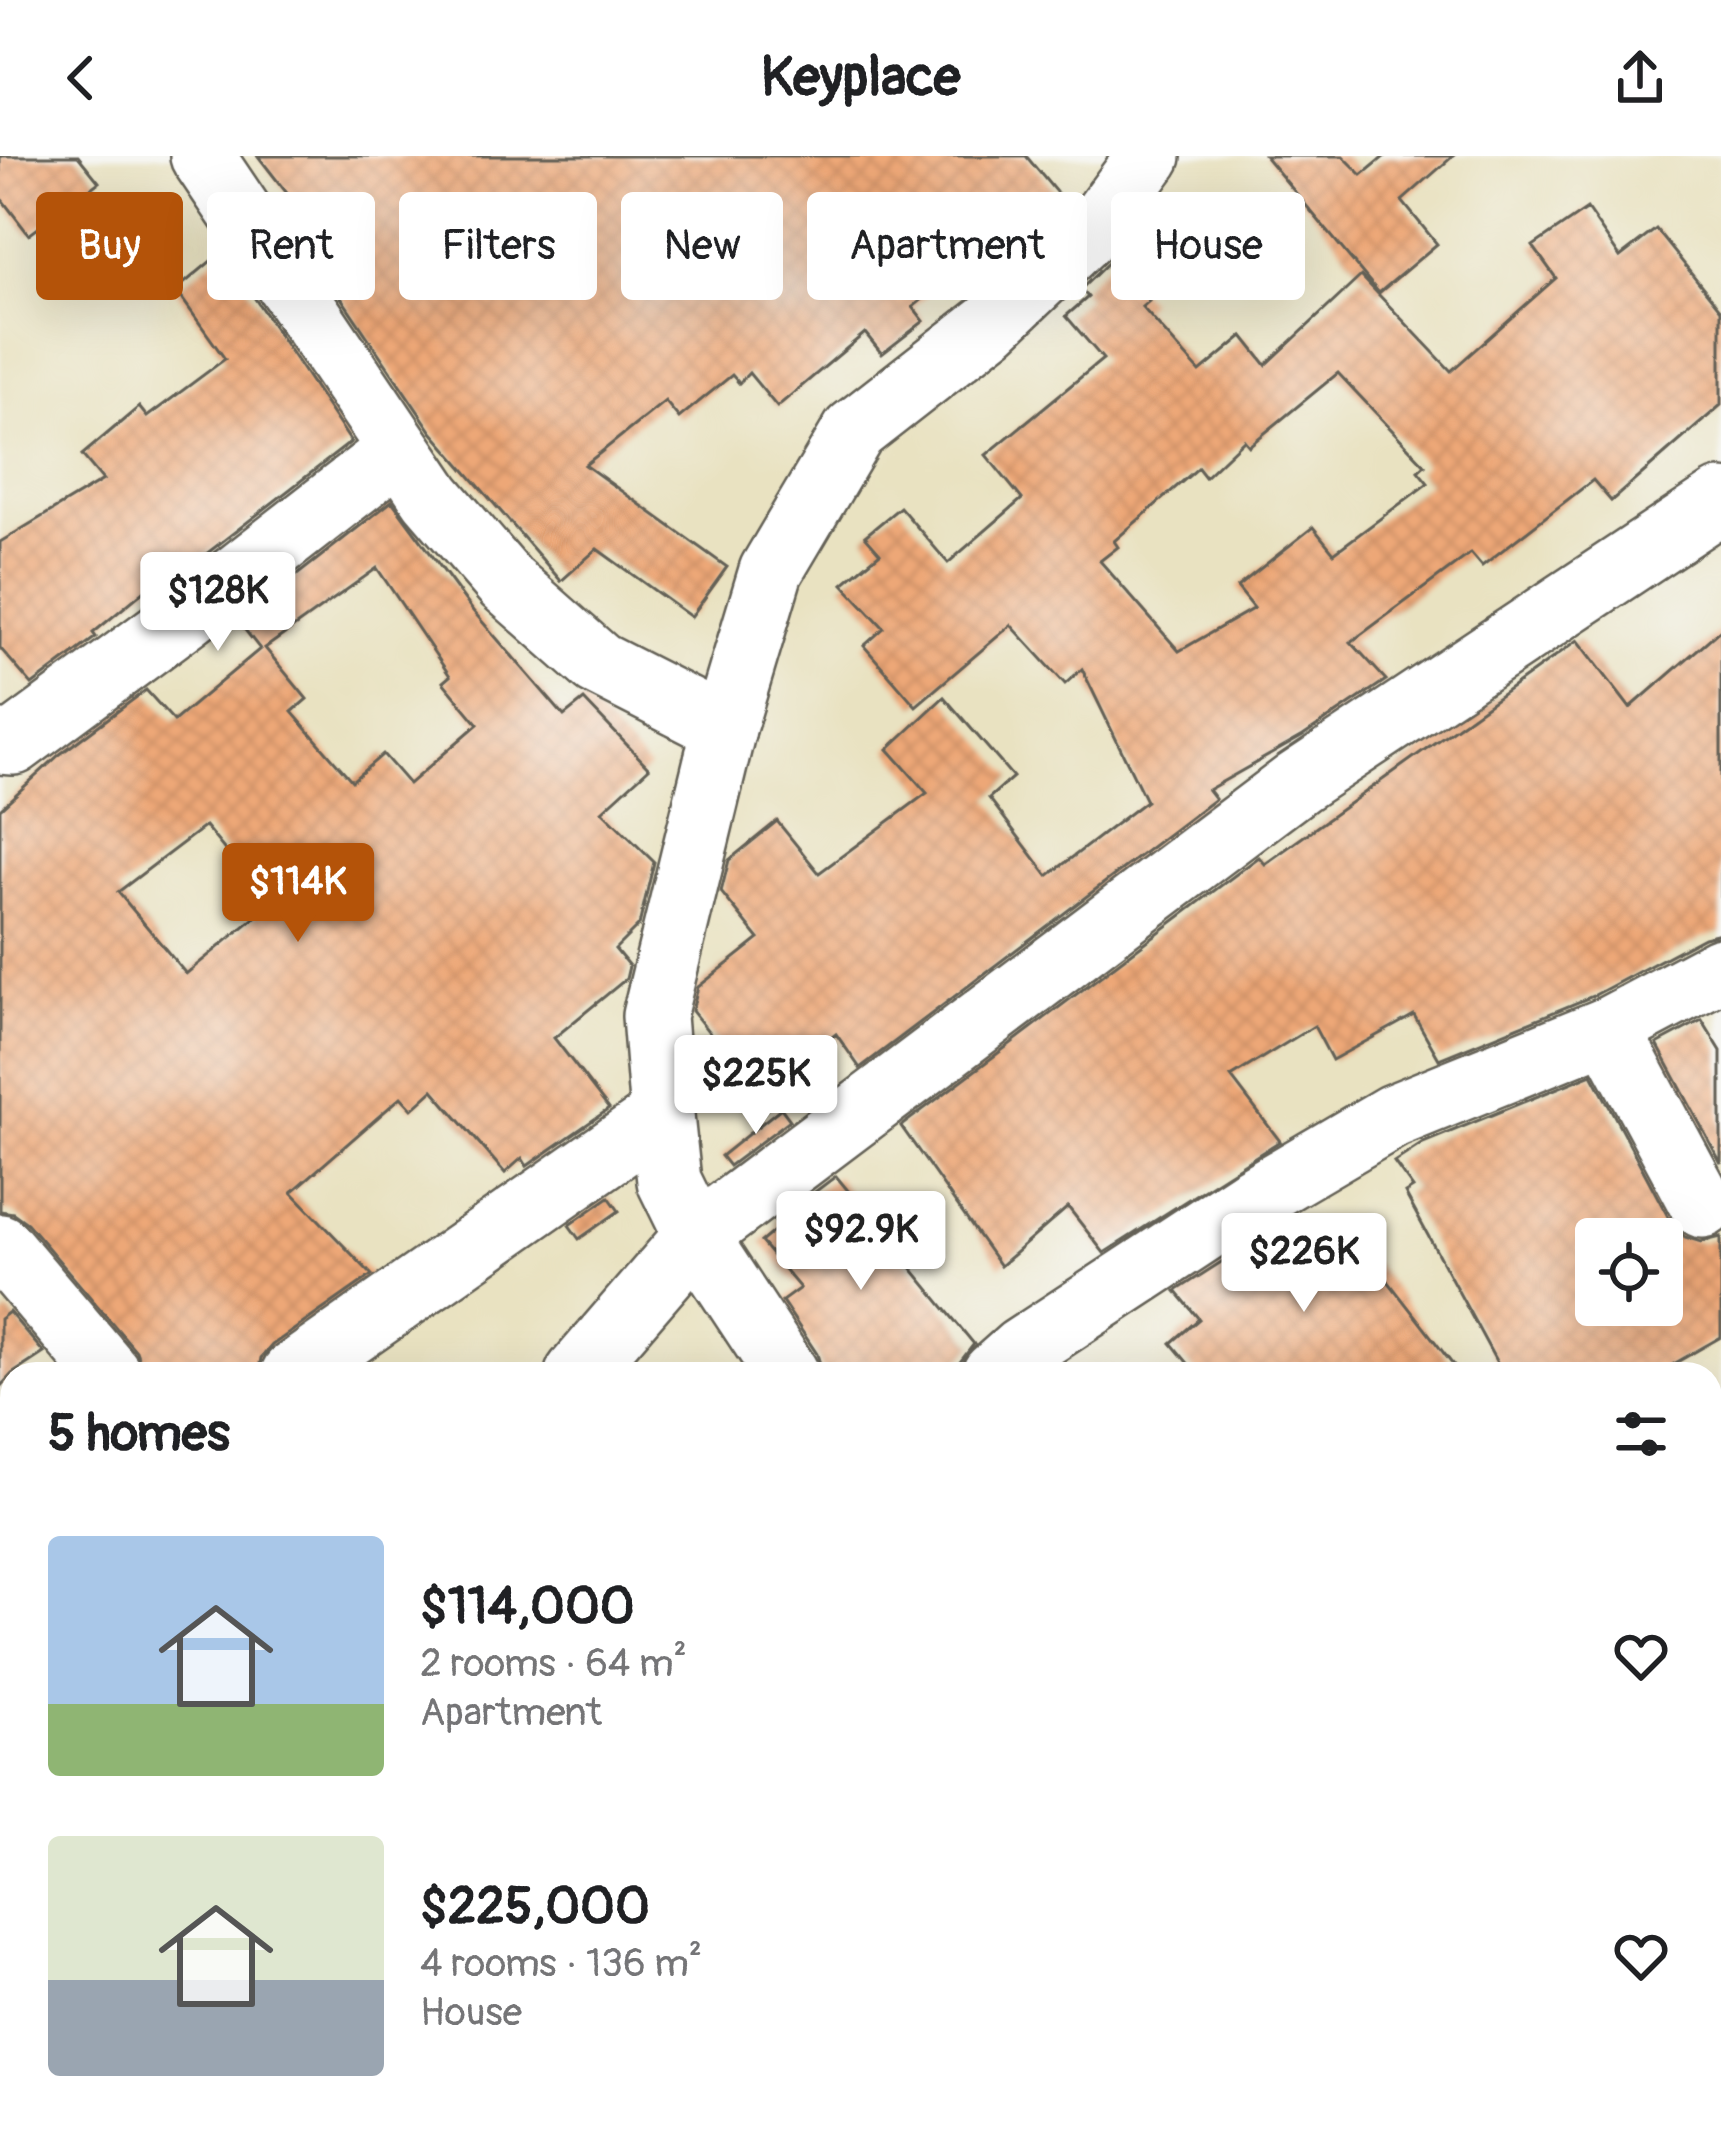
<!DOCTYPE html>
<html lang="en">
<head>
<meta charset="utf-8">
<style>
	body { margin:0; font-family:Pangolin,sans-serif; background:#f6f6f6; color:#202124; height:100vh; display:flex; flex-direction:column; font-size:45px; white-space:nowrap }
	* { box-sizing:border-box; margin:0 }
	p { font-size:39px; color:#757577 }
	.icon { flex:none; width:66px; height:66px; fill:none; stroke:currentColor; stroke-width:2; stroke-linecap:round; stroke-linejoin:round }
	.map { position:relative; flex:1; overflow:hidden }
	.side { position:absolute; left:0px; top:1206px; width:1722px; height:771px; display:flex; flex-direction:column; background:#fff; border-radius:36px 36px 0 0; box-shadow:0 12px 48px #0002 }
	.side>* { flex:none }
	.guide { position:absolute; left:36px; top:36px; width:1650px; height:108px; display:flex; gap:24px }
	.fabs { position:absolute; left:1575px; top:1062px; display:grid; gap:24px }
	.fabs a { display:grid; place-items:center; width:108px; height:108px; border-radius:12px; background:#fff; box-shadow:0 12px 48px #0002; font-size:60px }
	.price { position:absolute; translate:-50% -102px; padding:0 27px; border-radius:12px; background:#fff; color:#222; font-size:39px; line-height:78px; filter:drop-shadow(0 3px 6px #0008) }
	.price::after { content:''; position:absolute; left:50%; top:72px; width:36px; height:27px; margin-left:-18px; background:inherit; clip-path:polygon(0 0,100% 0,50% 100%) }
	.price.on { background:#b45309; color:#fff }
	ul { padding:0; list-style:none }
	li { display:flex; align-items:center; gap:36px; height:300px; padding:0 48px }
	li span { display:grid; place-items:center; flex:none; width:336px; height:240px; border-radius:12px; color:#555 }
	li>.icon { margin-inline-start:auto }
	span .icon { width:144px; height:144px; fill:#fffc; stroke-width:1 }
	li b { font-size:51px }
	h2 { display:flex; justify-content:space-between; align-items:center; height:144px; padding:0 48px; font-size:51px }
	.pill { padding:0 42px; border-radius:12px; background:#fff; box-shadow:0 12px 48px #0002; font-size:42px; line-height:108px }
	.pill.on { background:#b45309; color:#fff }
	header { display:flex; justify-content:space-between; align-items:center; height:156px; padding:0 48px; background:#fff; font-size:54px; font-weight:700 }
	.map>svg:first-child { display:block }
</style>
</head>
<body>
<header><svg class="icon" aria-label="back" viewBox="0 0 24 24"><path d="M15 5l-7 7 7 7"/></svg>Keyplace<svg class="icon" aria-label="share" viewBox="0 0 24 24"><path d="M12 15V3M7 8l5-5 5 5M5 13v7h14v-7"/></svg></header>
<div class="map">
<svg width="1721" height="1975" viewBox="0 0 1721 1975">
	<defs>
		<pattern id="building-cross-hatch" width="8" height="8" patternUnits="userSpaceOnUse" patternTransform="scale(3)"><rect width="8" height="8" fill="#eda777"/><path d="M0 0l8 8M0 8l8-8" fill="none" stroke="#cb8f66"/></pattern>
	</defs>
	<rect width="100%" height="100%" fill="#f6f6f2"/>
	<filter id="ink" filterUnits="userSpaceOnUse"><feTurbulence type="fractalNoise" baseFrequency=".00833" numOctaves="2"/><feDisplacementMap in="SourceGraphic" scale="24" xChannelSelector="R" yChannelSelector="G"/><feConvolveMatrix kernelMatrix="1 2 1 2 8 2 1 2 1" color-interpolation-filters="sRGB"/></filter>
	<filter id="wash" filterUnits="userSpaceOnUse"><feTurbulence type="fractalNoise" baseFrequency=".004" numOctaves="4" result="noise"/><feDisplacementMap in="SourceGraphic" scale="48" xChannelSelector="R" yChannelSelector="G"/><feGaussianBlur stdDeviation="2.7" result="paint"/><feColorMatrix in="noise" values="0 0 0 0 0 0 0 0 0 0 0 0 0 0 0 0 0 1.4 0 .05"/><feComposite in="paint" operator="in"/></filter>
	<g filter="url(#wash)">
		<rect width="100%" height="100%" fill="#e9e2c1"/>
		<g id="blocks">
			<g fill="url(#building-cross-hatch)" fill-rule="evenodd">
				<polygon points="0,0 78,0 99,26 29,79 0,41"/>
				<polygon points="258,0 1026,0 1066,48 1033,78 1020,62 913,151 924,165 882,198 865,177 777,251 749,217 739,227 732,219 679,262 665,245 585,309 727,411 691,461 597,393 561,425 432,276 281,53 293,45"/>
				<polygon points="1265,0 1343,0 1362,19 1385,0 1453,0 1402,45 1437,88 1379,137"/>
				<path d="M1587,53L1620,101L1656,73L1721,154V249L1611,345L1593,324L1482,410L1471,397L1351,486L1386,524L1303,580L1208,634L1215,643L860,912L836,878L758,938L692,855L698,831L759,783L721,736L729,704L777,665L819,717L927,637L888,593L944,541L1013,621L989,642L1048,720L1146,645L1082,513L1065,528L1011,469L916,550L864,490L884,472L843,428L880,397L865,380L900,351L948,407L1022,343L986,299L1103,203L1066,160L1088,141L1081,133L1112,103L1149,145L1142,151L1200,216L1243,180L1266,209L1361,120L1451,215L1556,122L1533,90ZM1338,217L1425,309L1418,315L1428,327L1334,397L1313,371L1237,431L1254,452L1179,495L1100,405L1118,391L1114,385L1198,312L1205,321L1244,284L1249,290Z"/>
				<polygon points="223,95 351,286 192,409 185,401 93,477 96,481 32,529 0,492 0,386 103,324 82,299 139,251 147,261 225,203 176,134"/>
				<path d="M392,345L473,455L564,560L584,544L649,612L602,655L654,706L639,769L615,793L629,810L626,823L554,882L609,953L527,1010L522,1002L505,1017L433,934L412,953L401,941L292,1036L372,1119L272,1189L261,1202L258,1218H144L136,1195L27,1067L13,1057L0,1055V653L59,599L146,534L174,565L260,493L238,465ZM377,412L450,520L443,526L478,568L409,628L383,598L352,625L292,556L307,543L265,492ZM205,670L270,749L186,818L118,736Z"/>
				<polygon points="1721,473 1721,777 1704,781 1593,840 1439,903 1414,859 1332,904 1314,870 1231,921 1280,985 1104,1097 1068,1051 1000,1110 901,970 1259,701 1265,708 1578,484 1630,552"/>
				<polygon points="1702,864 1721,895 1721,1007 1657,888"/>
				<path d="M1592,918L1672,1068L1685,1081L1701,1086L1721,1081V1181L1656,1218H1503L1405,1037L1413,1032L1394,1006L1423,987ZM1596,1083H1662V1149H1596Z"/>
				<polygon points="781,952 790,964 729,1010 721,1000"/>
				<polygon points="836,1020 974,1188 960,1206 959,1218 823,1218 817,1198 782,1145 800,1132 761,1086 779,1071 775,1066"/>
				<polygon points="609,1041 619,1055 579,1083 569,1069"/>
				<polygon points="1276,1071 1299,1100 1347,1072 1460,1218 1197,1218 1171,1187 1199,1163 1176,1135"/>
				<polygon points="9,1156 44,1197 12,1218 0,1231 0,1163"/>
			</g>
		</g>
	</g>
	<g filter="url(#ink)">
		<use href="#blocks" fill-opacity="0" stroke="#646156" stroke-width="3"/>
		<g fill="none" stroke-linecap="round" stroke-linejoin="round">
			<g stroke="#646156" stroke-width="68">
				<g id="street">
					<polyline points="202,0 432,341 506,427 598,508 724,572"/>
					<polyline points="0,586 14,587 187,459 399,294"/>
					<polyline points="1608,873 1703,1050"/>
					<polyline points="0,1090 109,1218"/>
					<polyline points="293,1218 662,960"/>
					<polyline points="577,1218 696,1080 1297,627 1721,345"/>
					<polyline points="787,1218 696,1080 669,1025 662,960 654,860 724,572 771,415 854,275 991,168 1105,60 1149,0"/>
					<polyline points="994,1218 1021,1194 1248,1045 1393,960 1608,873 1721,813"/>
					<polyline points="0,1515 12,1533"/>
					<polyline points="1710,1561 1721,1570"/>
					<polyline points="0,1928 12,1946"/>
					<polyline points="1020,1965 1026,1975"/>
					<polyline points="1677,1965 1684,1975"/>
					<polyline points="267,1975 281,1965"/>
				</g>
			</g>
			<use href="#street" stroke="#fff" stroke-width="63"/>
		</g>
	</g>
</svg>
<div class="fabs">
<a><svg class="icon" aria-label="locate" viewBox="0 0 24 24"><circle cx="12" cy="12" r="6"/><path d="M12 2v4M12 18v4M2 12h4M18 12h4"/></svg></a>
</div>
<b class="price" style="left:218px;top:498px">$128K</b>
<b class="price on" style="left:298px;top:789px">$114K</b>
<b class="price" style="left:756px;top:981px">$225K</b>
<b class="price" style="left:861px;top:1137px">$92.9K</b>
<b class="price" style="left:1304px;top:1159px">$226K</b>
<div class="guide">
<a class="pill on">Buy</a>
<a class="pill">Rent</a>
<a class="pill">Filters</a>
<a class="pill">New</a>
<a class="pill">Apartment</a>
<a class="pill">House</a>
</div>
<section class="side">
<h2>5 homes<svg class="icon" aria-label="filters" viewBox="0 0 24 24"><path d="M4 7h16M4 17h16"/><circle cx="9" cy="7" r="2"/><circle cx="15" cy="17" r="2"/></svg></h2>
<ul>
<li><span style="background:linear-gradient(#a9c7e8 70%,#8fb573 0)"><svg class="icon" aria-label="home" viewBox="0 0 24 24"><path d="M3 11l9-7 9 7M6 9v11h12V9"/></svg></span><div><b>$114,000</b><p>2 rooms · 64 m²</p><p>Apartment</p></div><svg class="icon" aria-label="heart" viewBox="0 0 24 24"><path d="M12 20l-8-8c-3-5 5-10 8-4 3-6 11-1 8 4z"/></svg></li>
<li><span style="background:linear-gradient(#dfe7d0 60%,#9aa5b1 0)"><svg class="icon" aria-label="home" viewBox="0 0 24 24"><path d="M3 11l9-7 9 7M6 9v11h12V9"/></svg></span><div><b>$225,000</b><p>4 rooms · 136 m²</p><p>House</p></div><svg class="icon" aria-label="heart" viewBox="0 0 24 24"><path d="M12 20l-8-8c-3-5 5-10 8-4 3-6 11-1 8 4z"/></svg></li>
</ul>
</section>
</div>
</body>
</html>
